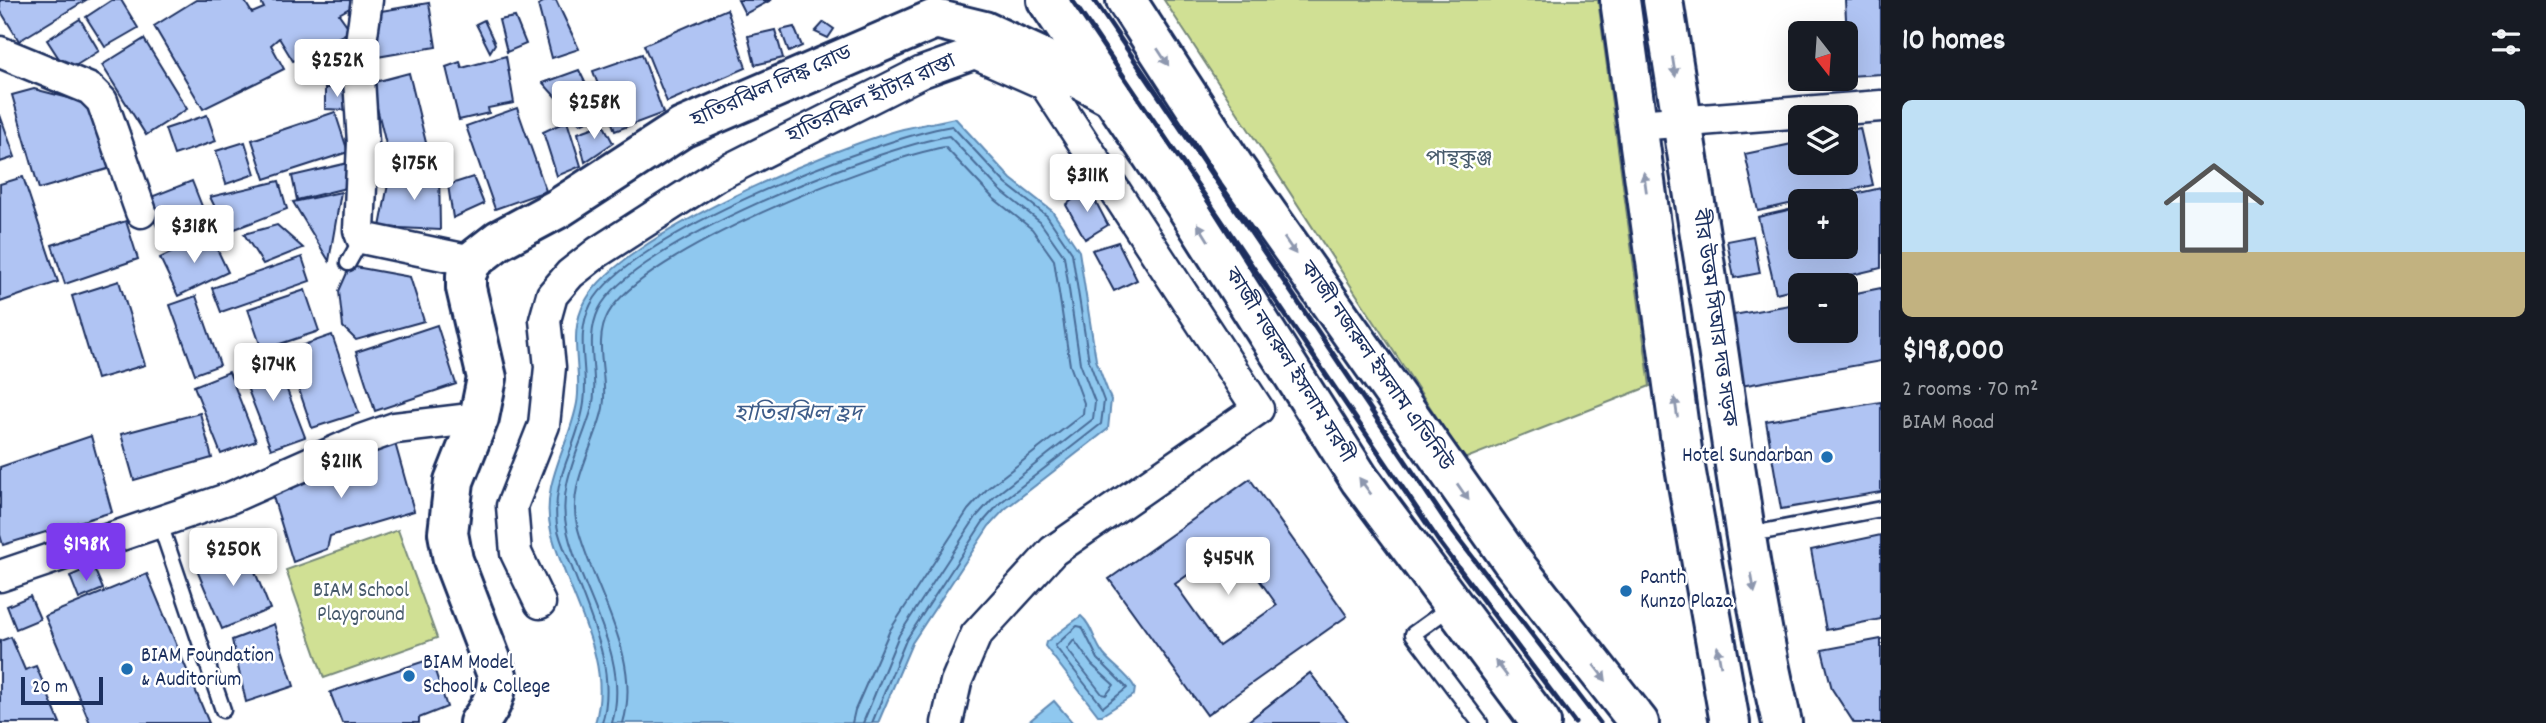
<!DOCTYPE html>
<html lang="en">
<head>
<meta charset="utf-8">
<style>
	body { margin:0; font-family:Dekko,"Noto Sans Bengali",sans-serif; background:#242831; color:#f1f3f6; height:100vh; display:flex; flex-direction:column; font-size:26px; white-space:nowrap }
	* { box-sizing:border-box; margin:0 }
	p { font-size:23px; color:#9ea1a6 }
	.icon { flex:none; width:38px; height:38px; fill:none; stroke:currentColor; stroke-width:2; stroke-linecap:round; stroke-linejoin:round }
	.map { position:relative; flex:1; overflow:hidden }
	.details { display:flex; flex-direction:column; background:#171b24; width:665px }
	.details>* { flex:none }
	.needle { width:46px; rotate:163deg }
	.controls { position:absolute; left:1788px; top:21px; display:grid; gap:14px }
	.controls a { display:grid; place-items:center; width:70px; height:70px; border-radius:10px; background:#171b24; box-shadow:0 7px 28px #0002; font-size:35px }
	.scale { position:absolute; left:21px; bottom:18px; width:82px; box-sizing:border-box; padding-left:7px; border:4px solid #1b2f5e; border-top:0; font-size:19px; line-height:24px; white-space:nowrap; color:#1b2f5e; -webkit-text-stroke:5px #fff; paint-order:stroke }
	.price { position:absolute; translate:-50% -60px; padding:0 16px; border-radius:7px; background:#fff; color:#222; font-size:23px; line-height:46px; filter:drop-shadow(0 2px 4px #0008) }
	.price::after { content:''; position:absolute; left:50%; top:42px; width:21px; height:16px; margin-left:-10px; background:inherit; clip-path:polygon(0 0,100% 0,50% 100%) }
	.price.on { background:#7c3aed; color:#fff }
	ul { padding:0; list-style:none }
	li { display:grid; align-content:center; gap:14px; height:371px; padding:0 21px }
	li span { display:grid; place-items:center; height:217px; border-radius:10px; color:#555 }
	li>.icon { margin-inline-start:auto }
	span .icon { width:126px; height:126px; fill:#fffc; stroke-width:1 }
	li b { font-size:30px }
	h2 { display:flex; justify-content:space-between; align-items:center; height:84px; padding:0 21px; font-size:30px }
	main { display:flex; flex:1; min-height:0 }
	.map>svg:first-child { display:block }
</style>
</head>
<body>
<main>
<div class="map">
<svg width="1881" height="723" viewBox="0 0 1881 723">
	<rect width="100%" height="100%" fill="#fff"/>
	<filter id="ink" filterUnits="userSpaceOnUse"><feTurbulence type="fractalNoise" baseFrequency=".0143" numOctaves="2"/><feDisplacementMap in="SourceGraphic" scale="14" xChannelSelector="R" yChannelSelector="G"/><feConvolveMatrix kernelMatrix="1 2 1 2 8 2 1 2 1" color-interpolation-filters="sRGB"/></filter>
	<g filter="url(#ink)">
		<g fill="#d0e094" stroke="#768879" stroke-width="2">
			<polygon points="1164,0 1598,0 1650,386 1464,459"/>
			<polygon points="398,530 437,638 324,678 286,570"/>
		</g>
		<g fill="#8fc8ef" stroke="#618bb5" stroke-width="2">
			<path d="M955,118L1011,179L1052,211L1079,251L1096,360L1111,400L1108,429L1005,509L989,526L912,643L878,723H595C615,658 566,593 551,531C540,484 569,447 577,403C583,368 566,334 586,300C621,236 831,148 903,129C920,125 938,122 955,118Z"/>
			<path d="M1081,616C1093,626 1094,643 1104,655C1114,667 1127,673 1135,688L1134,695L1102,715H1098L1045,646L1046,642Z"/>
			<polygon points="1054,701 1073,723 1027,723"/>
		</g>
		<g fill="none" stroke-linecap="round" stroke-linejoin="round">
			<g stroke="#496c98" stroke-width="2">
				<polygon points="1077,626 1082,627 1098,659 1127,688 1103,707 1055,646"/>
				<polygon points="1074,640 1092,665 1114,685 1106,695 1102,694 1067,649"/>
				<path d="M602,723C618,671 589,614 571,565C566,553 559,539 557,525C551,476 578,448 584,403C589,368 574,337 591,304C629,234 874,139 952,126L1006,184L1047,216L1072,253L1089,361L1104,401L1101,424L1000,503L983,522L906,640L872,723"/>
				<path d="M612,723C632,655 578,590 566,525C558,484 581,447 592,408C600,375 583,342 599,309C631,244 876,148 949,136L1000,190L1040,222L1064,256L1080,363L1095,402L1093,419L995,496L976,517L899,635L863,723"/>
				<path d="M623,723C643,656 592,588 577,525C567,484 595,447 603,408C609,377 592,344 608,314C641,253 875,159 945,147L993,198L1032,229L1054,260L1070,365L1084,403L1083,414L988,488L968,510L890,630L855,710L852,723"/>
			</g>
		</g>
		<g fill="#b0c4f3" stroke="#1b2f5e" stroke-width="2" fill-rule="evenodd">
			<polygon points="0,0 86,0 19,41 0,10"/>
			<polygon points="112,0 121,0 138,28 105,47 86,17"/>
			<polygon points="196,0 244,0 252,13 264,8 260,0 350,0 353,6 339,14 351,31 293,61 279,38 271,45 284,69 203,109 154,26"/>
			<polygon points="547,0 556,0 579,49 552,58 538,5"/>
			<polygon points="738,0 771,0 745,14"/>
			<polygon points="1845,0 1881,0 1881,74 1849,76"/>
			<polygon points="429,3 436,47 377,57 369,13"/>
			<polygon points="727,9 746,68 667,102 644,45"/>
			<polygon points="515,17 526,44 507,52 499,20"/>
			<polygon points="80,19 99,51 67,71 47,40"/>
			<polygon points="484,20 495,44 490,52 476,24"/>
			<polygon points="824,22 834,29 828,38 815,32"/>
			<polygon points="794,27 802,46 789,52 781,30"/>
			<polygon points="775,30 783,58 755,65 748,36"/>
			<polygon points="144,39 187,109 146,135 102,65"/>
			<polygon points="328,50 351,50 350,72 328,72"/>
			<polygon points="642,54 663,113 615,131 593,71"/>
			<polygon points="506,56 514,103 488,108 489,113 459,120 446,67 460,62 462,68"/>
			<polygon points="579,70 601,115 580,124 543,83"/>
			<polygon points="409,73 429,155 391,165 371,83"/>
			<polygon points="325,88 348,88 348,110 325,109"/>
			<polygon points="34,89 92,104 111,168 39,189 12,95"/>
			<polygon points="517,108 546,191 495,209 466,126"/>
			<polygon points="335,112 348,152 265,179 252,140"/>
			<polygon points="0,115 15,157 0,162"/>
			<polygon points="207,115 216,141 174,155 165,129"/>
			<polygon points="567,121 581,166 557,176 543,132"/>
			<polygon points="603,124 613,143 585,162 578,133"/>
			<polygon points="1860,128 1873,185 1758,211 1745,154 1801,142 1801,163 1846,163 1846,131"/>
			<polygon points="245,142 255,174 226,184 216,151"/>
			<polygon points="348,163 354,186 297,200 292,176"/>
			<polygon points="439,166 440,230 380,227 388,184"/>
			<polygon points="23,177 58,282 0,302 0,184"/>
			<polygon points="473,177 484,204 453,218 448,185"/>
			<polygon points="192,181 211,229 165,247 146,199"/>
			<polygon points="279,181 287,209 227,232 210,197"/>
			<polygon points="1088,187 1108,225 1085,239 1066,205"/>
			<polygon points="1881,188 1881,268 1776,293 1758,217 1801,207 1801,247 1846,247 1846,201 1824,201"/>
			<polygon points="341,192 329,261 293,202"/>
			<polygon points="126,221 138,259 65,284 52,245"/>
			<polygon points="277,225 303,248 263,264 244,234"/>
			<polygon points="210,234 228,272 178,296 160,258"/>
			<polygon points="1753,236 1760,273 1734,278 1727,241"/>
			<polygon points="1118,242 1137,280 1114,291 1092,250"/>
			<polygon points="302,257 310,281 221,312 212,288"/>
			<polygon points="350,266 410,277 424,321 356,340 343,327 339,291"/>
			<polygon points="119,281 145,365 97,379 72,296"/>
			<polygon points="1881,288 1881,361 1741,386 1728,316 1801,303 1801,331 1846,331 1846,295"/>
			<polygon points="305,290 319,331 262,350 248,309"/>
			<polygon points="196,296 220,365 195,374 170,305"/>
			<polygon points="437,325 456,384 375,411 356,352"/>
			<polygon points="332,335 359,413 312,428 286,351"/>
			<polygon points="274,356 305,437 271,449 240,369"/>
			<polygon points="229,372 256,441 221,454 194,386"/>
			<polygon points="1881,402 1881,492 1781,509 1766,421"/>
			<polygon points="200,413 212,458 134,480 121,434"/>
			<polygon points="91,436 112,512 3,545 0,535 0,467"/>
			<polygon points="395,443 414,511 330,536 327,549 293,562 270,487"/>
			<path d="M1250,479L1347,616L1207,715L1109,579ZM1233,543L1277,605L1219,646L1175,584Z"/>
			<polygon points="1881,535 1881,619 1826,630 1811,550"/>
			<polygon points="245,547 270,609 222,629 196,568"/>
			<polygon points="93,566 103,589 79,599 70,576"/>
			<polygon points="147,574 209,723 90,723 45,616"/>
			<polygon points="30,596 40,619 16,629 7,606"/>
			<polygon points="274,624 294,686 246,702 232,640"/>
			<polygon points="11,637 25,670 36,666 60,723 0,723 0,641"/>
			<polygon points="1881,639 1881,723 1854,723 1832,689 1822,650"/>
			<polygon points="431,659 447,707 419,718 419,723 342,723 330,692"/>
			<polygon points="1310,673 1349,723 1246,723"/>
			<polygon points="1310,673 1349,723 1246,723"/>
		</g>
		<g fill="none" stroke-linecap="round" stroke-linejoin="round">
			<g stroke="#1b2f5e" stroke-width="19">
				<g id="lane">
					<polyline points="348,263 362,238"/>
					<polyline points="160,524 223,710"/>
					<polyline points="1747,535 1881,509"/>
					<polyline points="1452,606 1413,634 1480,723"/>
				</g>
			</g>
			<g stroke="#1b2f5e" stroke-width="35">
				<g id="street">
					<polyline points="367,0 358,63 363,143 359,230 362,238 472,261"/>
					<polyline points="0,52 90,89 102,101 141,212"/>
					<polyline points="1637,125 1881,106"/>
					<polyline points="0,576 230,498 361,440 395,428 479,418"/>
					<polyline points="540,603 516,553 512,506 544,425 550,367 545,320 552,295 570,274 598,252 716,176 922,72 975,53 1045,84 1258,409 1053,551 976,635 956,682 947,723"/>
				</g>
			</g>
			<g stroke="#1b2f5e" stroke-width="44">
				<g id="secondary">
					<polyline points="1620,0 1682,450 1730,723"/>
					<path d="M1663,0C1681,112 1699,224 1716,336C1735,465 1752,595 1782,723"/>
					<path d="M479,723C491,707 497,695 497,675L453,560L448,533L454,481L479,418L487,378L466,288V275L472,261L499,240L559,208L682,128L935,19L984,31L1036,55L1111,96"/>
				</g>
			</g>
			<g stroke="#1b2f5e" stroke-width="44">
				<g id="highway">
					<polyline points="1047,0 1184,203 1360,480 1541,723"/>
					<polyline points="1126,0 1235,168 1512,561 1639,723"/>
				</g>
			</g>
			<use href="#lane" stroke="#fff" stroke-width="14"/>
			<use href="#street" stroke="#fff" stroke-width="30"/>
			<use href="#secondary" stroke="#fff" stroke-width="38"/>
			<use href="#highway" stroke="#fff" stroke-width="38"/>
			<g stroke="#1b2f5e" stroke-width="5">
				<polyline points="1072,0 1440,543 1575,723"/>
				<polyline points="1094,0 1454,533 1600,723"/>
			</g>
		</g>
		<defs><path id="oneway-solid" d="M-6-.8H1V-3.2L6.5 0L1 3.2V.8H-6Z" transform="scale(1.75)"/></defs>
		<g fill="#8d97ae">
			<use href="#oneway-solid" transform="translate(1163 57) rotate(57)"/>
			<use href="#oneway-solid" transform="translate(1674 67) rotate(81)"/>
			<use href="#oneway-solid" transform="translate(1645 182) rotate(-98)"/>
			<use href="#oneway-solid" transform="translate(1203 232) rotate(-122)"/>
			<use href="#oneway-solid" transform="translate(1290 246) rotate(55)"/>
			<use href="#oneway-solid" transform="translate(1676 407) rotate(-98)"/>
			<use href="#oneway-solid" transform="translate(1365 486) rotate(-126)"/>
			<use href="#oneway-solid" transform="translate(1463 492) rotate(55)"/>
			<use href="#oneway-solid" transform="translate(1753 583) rotate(80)"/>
			<use href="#oneway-solid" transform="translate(1719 656) rotate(-100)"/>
			<use href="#oneway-solid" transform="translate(1501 668) rotate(-127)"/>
			<use href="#oneway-solid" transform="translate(1600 673) rotate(52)"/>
		</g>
	</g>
	<g fill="#1f6fb2" stroke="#fff" stroke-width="2.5">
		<circle cx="1827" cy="457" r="7"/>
		<circle cx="1626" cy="591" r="7"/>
		<circle cx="127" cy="669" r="7"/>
		<circle cx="409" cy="676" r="7"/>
	</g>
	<g text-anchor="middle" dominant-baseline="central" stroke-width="5" stroke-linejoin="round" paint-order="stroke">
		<g font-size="21" fill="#1b2f5e" stroke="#fff">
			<text transform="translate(772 88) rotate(-24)">হাতিরঝিল লিঙ্ক রোড</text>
			<text transform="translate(872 100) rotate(-25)">হাতিরঝিল হাঁটার রাস্তা</text>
			<text transform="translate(1713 318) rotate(82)">বীর উত্তম সিআর দত্ত সড়ক</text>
			<text transform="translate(1288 366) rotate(58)">কাজী নজরুল ইসলাম সরণী</text>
			<text transform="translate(1375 367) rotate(55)">কাজী নজরুল ইসলাম এভিনিউ</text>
		</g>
		<g font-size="21" fill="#485b6c" stroke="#fff">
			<text x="1459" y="160">পান্থকুঞ্জ</text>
			<text x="361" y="592">BIAM School<tspan x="361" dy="24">Playground</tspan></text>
		</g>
		<g font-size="21" fill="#1b2f5e" stroke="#fff" text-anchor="start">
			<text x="1813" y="457" text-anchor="end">Hotel Sundarban</text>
			<text x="1640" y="579">Panth<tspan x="1640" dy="24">Kunzo Plaza</tspan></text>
			<text x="141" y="657">BIAM Foundation<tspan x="141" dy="24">&amp; Auditorium</tspan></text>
			<text x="423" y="664">BIAM Model<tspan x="423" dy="24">School &amp; College</tspan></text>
		</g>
		<g font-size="23" font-style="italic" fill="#3e5d8a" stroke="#fff">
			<text x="798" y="415">হাতিরঝিল হ্রদ</text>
		</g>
	</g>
</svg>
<div class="controls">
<a><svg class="needle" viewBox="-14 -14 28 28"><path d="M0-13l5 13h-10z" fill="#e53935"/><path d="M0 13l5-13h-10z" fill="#9ea1a6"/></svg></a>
<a><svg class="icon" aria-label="layers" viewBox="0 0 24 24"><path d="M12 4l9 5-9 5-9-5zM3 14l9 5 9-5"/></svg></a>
<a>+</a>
<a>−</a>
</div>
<div class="scale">20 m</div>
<b class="price" style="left:337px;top:99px">$252K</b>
<b class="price" style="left:594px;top:141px">$258K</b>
<b class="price" style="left:414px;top:202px">$175K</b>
<b class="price" style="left:1087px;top:214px">$311K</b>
<b class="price" style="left:194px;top:265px">$318K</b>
<b class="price" style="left:273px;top:403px">$174K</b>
<b class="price" style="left:341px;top:500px">$211K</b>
<b class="price on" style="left:86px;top:583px">$198K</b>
<b class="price" style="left:233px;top:588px">$250K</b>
<b class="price" style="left:1228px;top:597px">$454K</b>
</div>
<section class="details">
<h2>10 homes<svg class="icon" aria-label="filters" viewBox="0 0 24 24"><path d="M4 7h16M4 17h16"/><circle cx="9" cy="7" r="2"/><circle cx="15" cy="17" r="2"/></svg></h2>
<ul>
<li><span style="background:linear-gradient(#bfe0f5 70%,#c2b280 0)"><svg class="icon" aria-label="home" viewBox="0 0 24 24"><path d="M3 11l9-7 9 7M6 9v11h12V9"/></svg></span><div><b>$198,000</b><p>2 rooms · 70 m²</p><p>BIAM Road</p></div></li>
</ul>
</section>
</main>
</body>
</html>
